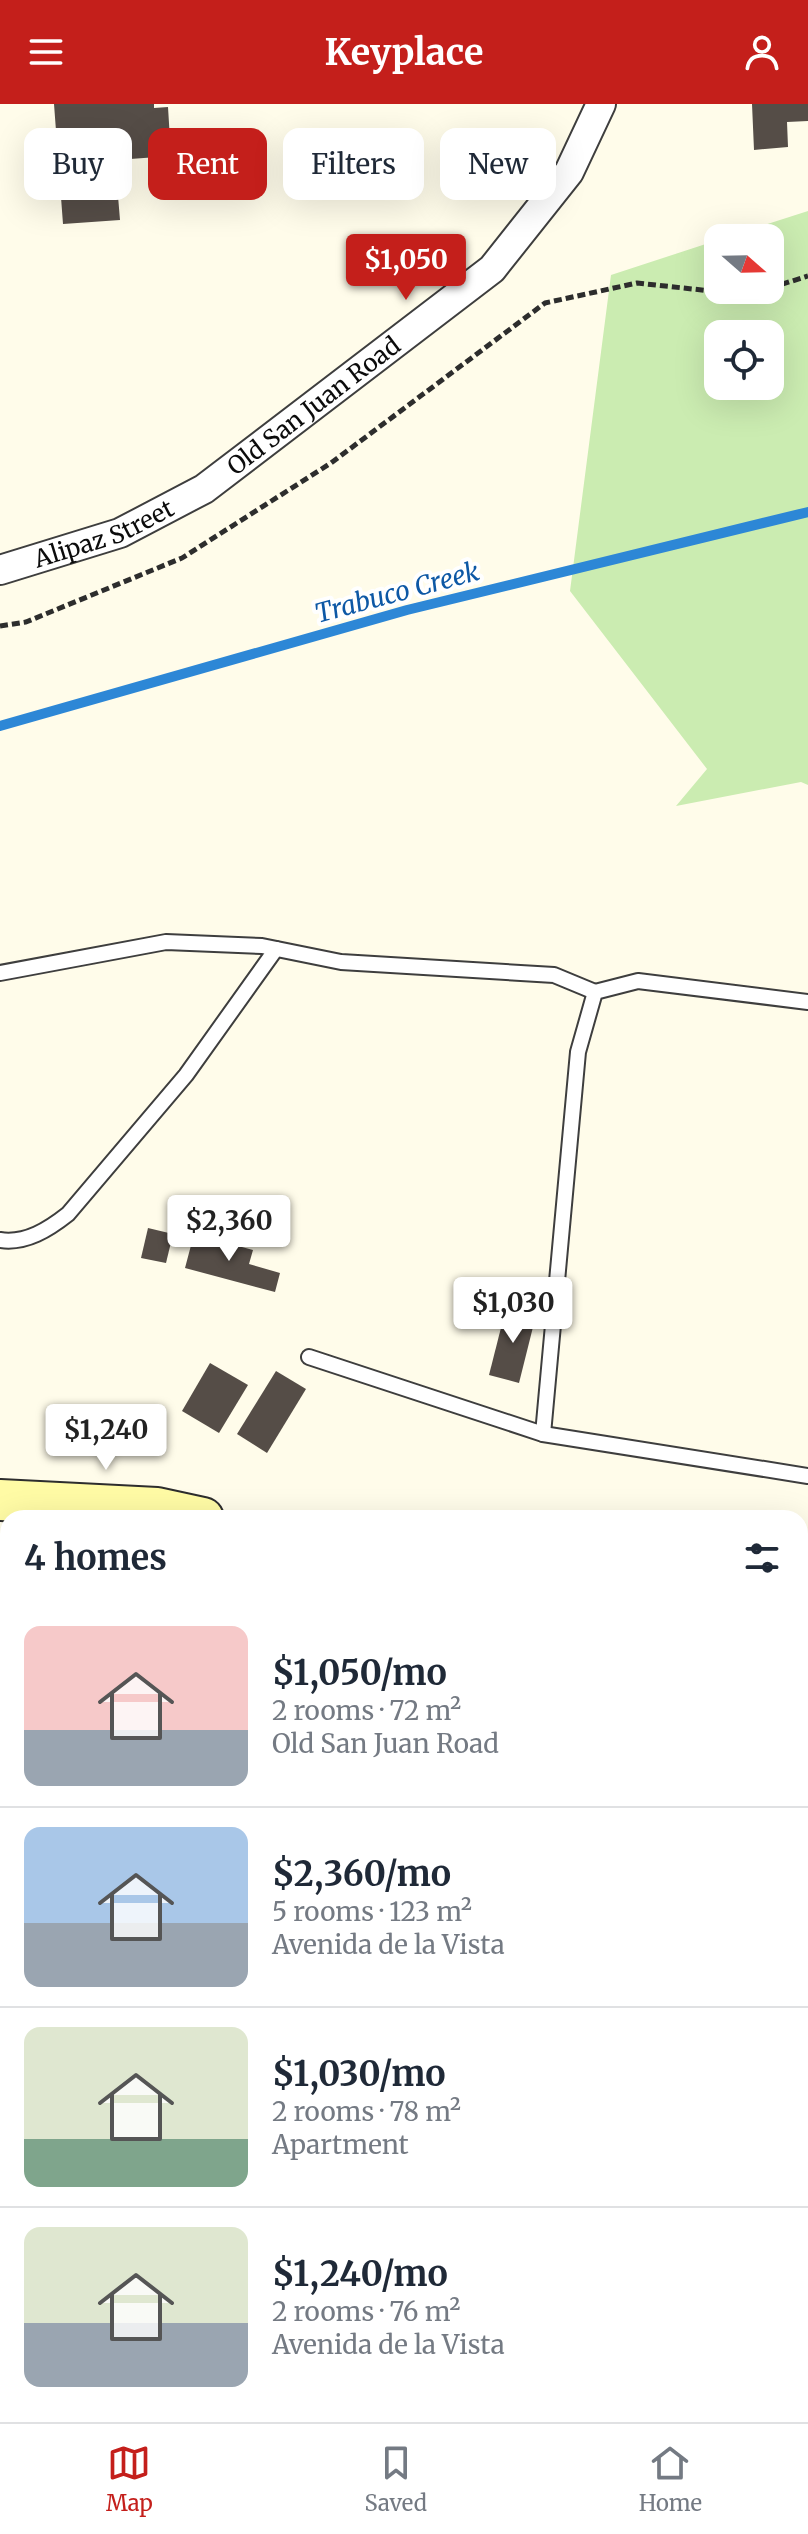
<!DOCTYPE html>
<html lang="en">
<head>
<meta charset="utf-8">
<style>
	body { margin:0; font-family:Merriweather,serif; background:#f6f6f7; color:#1f2937; height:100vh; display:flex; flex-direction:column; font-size:30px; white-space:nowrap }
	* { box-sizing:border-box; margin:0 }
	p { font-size:26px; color:#747a83 }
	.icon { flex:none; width:44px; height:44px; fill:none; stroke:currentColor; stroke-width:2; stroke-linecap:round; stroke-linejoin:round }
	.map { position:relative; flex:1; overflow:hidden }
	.sheet { position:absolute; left:0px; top:1406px; width:808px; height:912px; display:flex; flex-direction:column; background:#fff; border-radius:24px 24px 0 0; box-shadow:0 8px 32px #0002 }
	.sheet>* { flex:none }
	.banner { position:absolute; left:24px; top:24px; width:760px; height:72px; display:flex; gap:16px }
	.needle { width:52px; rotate:110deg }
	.buttons { position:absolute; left:704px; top:120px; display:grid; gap:16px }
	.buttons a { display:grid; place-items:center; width:80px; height:80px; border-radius:16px; background:#fff; box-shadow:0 8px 32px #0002; font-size:40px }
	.price { position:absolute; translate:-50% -68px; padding:0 18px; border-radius:8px; background:#fff; color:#222; font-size:26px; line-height:52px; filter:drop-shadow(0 2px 4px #0008) }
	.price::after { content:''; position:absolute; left:50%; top:48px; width:24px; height:18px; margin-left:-12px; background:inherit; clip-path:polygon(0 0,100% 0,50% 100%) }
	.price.on { background:#c41f1b; color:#fff }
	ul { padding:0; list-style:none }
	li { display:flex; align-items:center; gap:24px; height:200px; padding:0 24px }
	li+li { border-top:2px solid #e0e1e3 }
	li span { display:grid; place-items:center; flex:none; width:224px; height:160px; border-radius:16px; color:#555 }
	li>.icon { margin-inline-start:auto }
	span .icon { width:96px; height:96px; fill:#fffc; stroke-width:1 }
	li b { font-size:34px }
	h2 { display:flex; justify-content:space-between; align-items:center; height:96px; padding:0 24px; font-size:34px }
	.pill { padding:0 28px; border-radius:16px; background:#fff; box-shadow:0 8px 32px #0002; font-size:28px; line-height:72px }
	.pill.on { background:#c41f1b; color:#fff }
	header { display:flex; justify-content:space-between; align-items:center; height:104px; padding:0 24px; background:#c41f1b; color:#fff; font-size:36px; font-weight:700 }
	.menu { display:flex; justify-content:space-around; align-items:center; height:112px; border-top:2px solid #e0e1e3; background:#fff; font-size:22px; color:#747a83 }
	.menu a { display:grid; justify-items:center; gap:4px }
	.menu .on { color:#c41f1b }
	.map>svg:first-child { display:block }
</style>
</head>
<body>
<header><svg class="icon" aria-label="menu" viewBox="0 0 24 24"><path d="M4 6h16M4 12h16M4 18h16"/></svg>Keyplace<svg class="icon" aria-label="person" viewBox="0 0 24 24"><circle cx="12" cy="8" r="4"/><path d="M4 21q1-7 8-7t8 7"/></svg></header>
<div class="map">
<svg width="808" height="2318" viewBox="0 0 808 2318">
	<rect width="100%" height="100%" fill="#fffcea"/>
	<path fill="#cbecb1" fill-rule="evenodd" d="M808,107V681L801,678L676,702L707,665L570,487L611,171L718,136V186H770V134H724ZM718,230H770V282H718Z"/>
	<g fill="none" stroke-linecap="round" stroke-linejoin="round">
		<polyline stroke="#2d87d6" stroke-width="10" points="0,622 407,506 808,408"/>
	</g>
	<g fill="#554d47">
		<polygon points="54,0 154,0 154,4 168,3 171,52 103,57 105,81 117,80 120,116 63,120"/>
		<polygon points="752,0 808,0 808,17 787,18 788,43 754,46"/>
		<polygon points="148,1124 173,1130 166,1159 141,1154"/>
		<polygon points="194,1130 253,1146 249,1160 280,1169 275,1188 185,1164"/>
		<polygon points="506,1204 536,1211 519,1279 489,1271"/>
		<polygon points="210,1259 248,1281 219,1329 182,1307"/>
		<polygon points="276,1267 306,1285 267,1349 237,1330"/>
		<polygon points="0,1464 8,1465 8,1580 0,1580"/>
		<polygon points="0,1625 8,1626 8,1745 0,1745"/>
		<rect x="800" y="1653" width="8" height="40"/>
		<rect x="800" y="1713" width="8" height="86"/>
		<rect x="800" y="1812" width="8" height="86"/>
		<polygon points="800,1913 808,1913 808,1999 800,1998"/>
		<rect x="0" y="1915" width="8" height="102"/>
		<rect x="800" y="2011" width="8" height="86"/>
		<rect x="0" y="2070" width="8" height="116"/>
		<rect x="800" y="2123" width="8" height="86"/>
	</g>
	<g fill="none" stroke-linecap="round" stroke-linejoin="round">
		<g stroke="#3e3e3e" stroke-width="18">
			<g id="lane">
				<polyline points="0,869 166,838 262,842 341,858 554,871 595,888"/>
				<path d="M0,1136C26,1140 49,1125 68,1110L186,971L276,845"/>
				<polyline points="309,1253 543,1330 808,1372"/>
				<polyline points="543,1330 578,948 595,888 638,877 808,898"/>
				<polyline points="0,1610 8,1610"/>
				<polyline points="0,2047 8,2047"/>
				<polyline points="722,2310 722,2318"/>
			</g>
		</g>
		<g stroke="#3e3e3e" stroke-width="32">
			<g id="street">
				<path id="s1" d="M0,466L120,429L204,385L492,165L569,68L601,0"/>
				<polyline points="0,1828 8,1828"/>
				<polyline points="0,2260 8,2260"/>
				<polyline points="800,2272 808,2272"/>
			</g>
		</g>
		<g stroke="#2d2d2d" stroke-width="44">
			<g id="secondary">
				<polyline points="0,1396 157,1404 203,1414"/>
				<polyline points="800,1598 808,1597"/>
			</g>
		</g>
		<g stroke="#2d2d2d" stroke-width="5" stroke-dasharray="8 4" stroke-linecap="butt">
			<polyline points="770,184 808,172"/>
			<polyline points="0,522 26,518 182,454 331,359 545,199 637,179 748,191 764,186"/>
		</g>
		<use href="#lane" stroke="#fff" stroke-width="14"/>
		<use href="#street" stroke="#fff" stroke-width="28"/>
		<use href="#secondary" stroke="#fffba5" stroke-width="40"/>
	</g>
	<g text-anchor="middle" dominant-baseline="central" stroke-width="8" stroke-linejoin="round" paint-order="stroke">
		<g font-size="24" fill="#0b0b0b" stroke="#fff">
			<text stroke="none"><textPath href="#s1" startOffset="358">Old San Juan Road</textPath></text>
			<text stroke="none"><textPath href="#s1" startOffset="110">Alipaz Street</textPath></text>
		</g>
		<g font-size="26" font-style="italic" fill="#0d58a5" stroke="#fff">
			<text transform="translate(397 488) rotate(-15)">Trabuco Creek</text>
		</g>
	</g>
</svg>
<div class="buttons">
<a><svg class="needle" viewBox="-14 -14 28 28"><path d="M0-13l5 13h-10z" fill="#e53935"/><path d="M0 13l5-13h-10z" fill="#747a83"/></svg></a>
<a><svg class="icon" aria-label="locate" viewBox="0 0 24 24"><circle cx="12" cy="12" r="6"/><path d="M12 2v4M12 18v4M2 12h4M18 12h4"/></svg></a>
</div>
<b class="price on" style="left:406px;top:198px">$1,050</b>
<b class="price" style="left:229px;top:1159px">$2,360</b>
<b class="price" style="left:513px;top:1241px">$1,030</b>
<b class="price" style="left:106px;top:1368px">$1,240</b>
<div class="banner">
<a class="pill">Buy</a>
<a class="pill on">Rent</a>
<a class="pill">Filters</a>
<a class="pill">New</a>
</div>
<section class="sheet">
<h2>4 homes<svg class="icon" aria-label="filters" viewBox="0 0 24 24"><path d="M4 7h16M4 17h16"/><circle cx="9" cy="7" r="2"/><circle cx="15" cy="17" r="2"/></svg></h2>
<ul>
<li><span style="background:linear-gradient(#f6c9c9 65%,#9aa5b1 0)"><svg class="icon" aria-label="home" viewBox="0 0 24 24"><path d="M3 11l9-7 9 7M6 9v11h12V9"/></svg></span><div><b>$1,050/mo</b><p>2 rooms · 72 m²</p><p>Old San Juan Road</p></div></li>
<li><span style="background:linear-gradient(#a9c7e8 60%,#9aa5b1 0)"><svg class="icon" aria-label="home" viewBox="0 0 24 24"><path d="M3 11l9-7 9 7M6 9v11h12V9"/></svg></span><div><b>$2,360/mo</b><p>5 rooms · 123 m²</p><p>Avenida de la Vista</p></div></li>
<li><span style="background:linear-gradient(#dfe7d0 70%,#7fa58c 0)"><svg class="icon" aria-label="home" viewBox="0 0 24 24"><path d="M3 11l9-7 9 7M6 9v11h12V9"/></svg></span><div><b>$1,030/mo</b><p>2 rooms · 78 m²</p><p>Apartment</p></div></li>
<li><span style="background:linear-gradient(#dfe7d0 60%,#9aa5b1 0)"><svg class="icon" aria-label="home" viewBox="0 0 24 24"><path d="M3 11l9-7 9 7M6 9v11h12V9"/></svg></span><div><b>$1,240/mo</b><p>2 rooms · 76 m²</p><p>Avenida de la Vista</p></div></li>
</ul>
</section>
</div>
<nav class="menu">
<a class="on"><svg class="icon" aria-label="map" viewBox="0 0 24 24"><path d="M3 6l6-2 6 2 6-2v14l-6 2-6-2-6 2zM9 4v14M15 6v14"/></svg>Map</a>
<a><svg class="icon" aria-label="saved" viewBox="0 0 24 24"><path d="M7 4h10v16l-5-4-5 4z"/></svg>Saved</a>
<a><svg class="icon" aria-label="home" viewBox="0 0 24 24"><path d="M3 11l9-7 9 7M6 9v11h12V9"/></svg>Home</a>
</nav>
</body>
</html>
